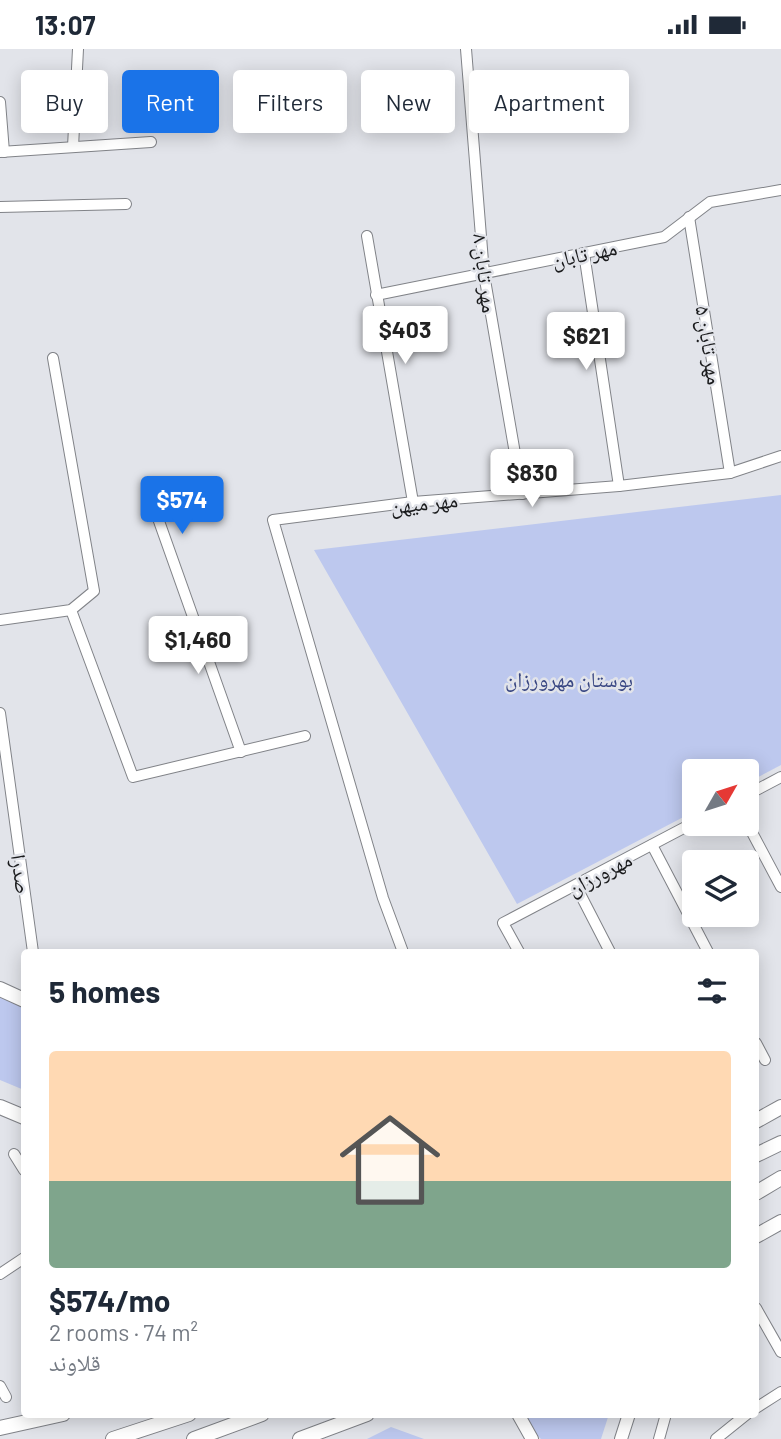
<!DOCTYPE html>
<html lang="en">
<head>
<meta charset="utf-8">
<style>
	body { margin:0; font-family:Barlow,"Noto Naskh Arabic",sans-serif; background:#f6f6f7; color:#1f2937; height:100vh; display:flex; flex-direction:column; font-size:26px; white-space:nowrap }
	* { box-sizing:border-box; margin:0 }
	p { font-size:23px; color:#747a83 }
	.icon { flex:none; width:38px; height:38px; fill:none; stroke:currentColor; stroke-width:2; stroke-linecap:round; stroke-linejoin:round }
	.map { position:relative; flex:1; overflow:hidden }
	.panel { position:absolute; left:21px; top:900px; width:738px; height:469px; display:flex; flex-direction:column; background:#fff; border-radius:7px; box-shadow:0 4px 18px #0003 }
	.panel>* { flex:none }
	.guide { position:absolute; left:21px; top:21px; width:740px; height:63px; display:flex; gap:14px }
	.needle { width:46px; rotate:51deg }
	.buttons { position:absolute; left:682px; top:710px; display:grid; gap:14px }
	.buttons a { display:grid; place-items:center; width:77px; height:77px; border-radius:7px; background:#fff; box-shadow:0 4px 18px #0003; font-size:35px }
	.price { position:absolute; translate:-50% -60px; padding:0 16px; border-radius:7px; background:#fff; color:#222; font-size:23px; line-height:46px; filter:drop-shadow(0 2px 4px #0008) }
	.price::after { content:''; position:absolute; left:50%; top:42px; width:21px; height:16px; margin-left:-10px; background:inherit; clip-path:polygon(0 0,100% 0,50% 100%) }
	.price.active { background:#1a73e8; color:#fff }
	ul { padding:0; list-style:none }
	li { display:grid; align-content:center; gap:14px; height:371px; padding:0 28px }
	li+li { border-top:2px solid #e0e1e3 }
	li span { display:grid; place-items:center; height:217px; border-radius:7px; color:#555 }
	li>.icon { margin-inline-start:auto }
	span .icon { width:126px; height:126px; fill:#fffc; stroke-width:1 }
	li b { font-size:30px }
	h2 { display:flex; justify-content:space-between; align-items:center; height:84px; padding:0 28px; font-size:30px }
	.pill { padding:0 24px; border-radius:7px; background:#fff; box-shadow:0 4px 18px #0003; font-size:24px; line-height:63px }
	.pill.active { background:#1a73e8; color:#fff }
	.status { display:flex; justify-content:space-between; align-items:center; height:49px; padding:0 35px; background:#fff; direction:ltr }
	.status svg { height:19px; fill:currentColor }
	.map>svg:first-child { display:block }
</style>
</head>
<body>
<div class="status"><b>13:07</b><svg viewBox="0 0 49 12"><path d="M0 12V9h3v3zM5 12V6h3v6zM10 12V3h3v9zM15 12V0h3v12zM26 1h20v11H26zM47 4h2v5h-2z"/></svg></div>
<div class="map">
<svg width="781" height="1390" viewBox="0 0 781 1390">
	<rect width="100%" height="100%" fill="#e2e4ea"/>
	<g fill="#bdc8ee">
		<polygon points="781,446 781,716 747,734 747,723 695,723 695,762 517,855 314,501"/>
		<polygon points="0,948 24,958 24,1041 0,1031"/>
		<polygon points="515,1365 609,1365 601,1390 541,1390"/>
		<polygon points="391,1378 424,1390 367,1390"/>
	</g>
	<g fill="none" stroke-linecap="round" stroke-linejoin="round">
		<g stroke="#818388" stroke-width="12">
			<g id="minor">
				<polyline points="466,0 484,225 522,445"/>
				<polyline points="0,53 4,103"/>
				<polyline points="73,98 78,0"/>
				<polyline points="0,103 151,93"/>
				<polyline points="0,158 126,155"/>
				<polyline points="689,168 730,424"/>
				<polyline points="367,187 413,453"/>
				<polyline points="584,204 619,437"/>
				<polyline points="376,246 664,188 710,153 781,141"/>
				<polyline points="149,444 241,703"/>
				<polyline points="71,561 133,728 305,687"/>
				<polyline points="0,571 71,561 94,542 53,309"/>
				<polyline points="0,664 33,903"/>
				<polyline points="747,746 781,728"/>
				<polyline points="747,774 781,838"/>
				<polyline points="652,796 708,903"/>
				<polyline points="576,837 610,903"/>
				<polyline points="403,903 383,849 273,471 413,453 619,437 730,424 781,407"/>
				<polyline points="519,903 503,874 695,773"/>
				<polyline points="756,994 765,1011"/>
				<polyline points="14,1105 24,1121"/>
				<polyline points="0,1225 24,1209"/>
				<polyline points="756,1259 781,1303"/>
				<polyline points="0,1337 6,1348"/>
				<polyline points="756,1359 781,1343"/>
				<polyline points="659,1390 666,1365"/>
				<polyline points="716,1390 747,1365"/>
			</g>
		</g>
		<g stroke="#818388" stroke-width="14">
			<g id="tertiary">
				<polyline points="518,1365 532,1390"/>
				<polyline points="621,1390 629,1365"/>
			</g>
		</g>
		<g stroke="#818388" stroke-width="16">
			<g id="secondary">
				<polyline points="0,940 24,951"/>
				<polyline points="0,1058 24,1068"/>
				<polyline points="756,1072 781,1058"/>
				<polyline points="756,1106 781,1094"/>
				<polyline points="756,1144 781,1129"/>
				<polyline points="756,1187 781,1173"/>
				<polyline points="0,1379 63,1365"/>
				<polyline points="113,1390 189,1365"/>
				<polyline points="194,1390 262,1365"/>
				<polyline points="300,1390 367,1365"/>
			</g>
		</g>
		<use href="#minor" stroke="#fff" stroke-width="10"/>
		<use href="#tertiary" stroke="#fff" stroke-width="12"/>
		<use href="#secondary" stroke="#fff" stroke-width="14"/>
	</g>
	<g text-anchor="middle" dominant-baseline="central" stroke-width="5" stroke-linejoin="round" paint-order="stroke">
		<g font-size="21" fill="#191a1c" stroke="#e2e4ea">
			<text transform="translate(584 204) rotate(-12)">مهر تابان</text>
			<text transform="translate(486 224) rotate(83)">مهر تابان ۸</text>
			<text transform="translate(710 296) rotate(81)">مهر تابان ۵</text>
			<text transform="translate(424 453) rotate(-6)">مهر میهن</text>
			<text transform="translate(599 824) rotate(-28)">مهرورزان</text>
			<text transform="translate(22 825) rotate(82)">صدرا</text>
		</g>
		<g font-size="21" fill="#394783" stroke="#e2e4ea">
			<text x="569" y="629">بوستان مهرورزان</text>
		</g>
	</g>
</svg>
<div class="buttons">
<a><svg class="needle" viewBox="-14 -14 28 28"><path d="M0-13l5 13h-10z" fill="#e53935"/><path d="M0 13l5-13h-10z" fill="#747a83"/></svg></a>
<a><svg class="icon" aria-label="layers" viewBox="0 0 24 24"><path d="M12 4l9 5-9 5-9-5zM3 14l9 5 9-5"/></svg></a>
</div>
<b class="price" style="left:405px;top:317px">$403</b>
<b class="price" style="left:586px;top:323px">$621</b>
<b class="price" style="left:532px;top:460px">$830</b>
<b class="price active" style="left:182px;top:487px">$574</b>
<b class="price" style="left:198px;top:627px">$1,460</b>
<div class="guide">
<a class="pill">Buy</a>
<a class="pill active">Rent</a>
<a class="pill">Filters</a>
<a class="pill">New</a>
<a class="pill">Apartment</a>
</div>
<section class="panel">
<h2>5 homes<svg class="icon" aria-label="filters" viewBox="0 0 24 24"><path d="M4 7h16M4 17h16"/><circle cx="9" cy="7" r="2"/><circle cx="15" cy="17" r="2"/></svg></h2>
<ul>
<li><span style="background:linear-gradient(#ffd9b3 60%,#7fa58c 0)"><svg class="icon" aria-label="home" viewBox="0 0 24 24"><path d="M3 11l9-7 9 7M6 9v11h12V9"/></svg></span><div><b>$574/mo</b><p>2 rooms · 74 m²</p><p>قلاوند</p></div></li>
</ul>
</section>
</div>
</body>
</html>
